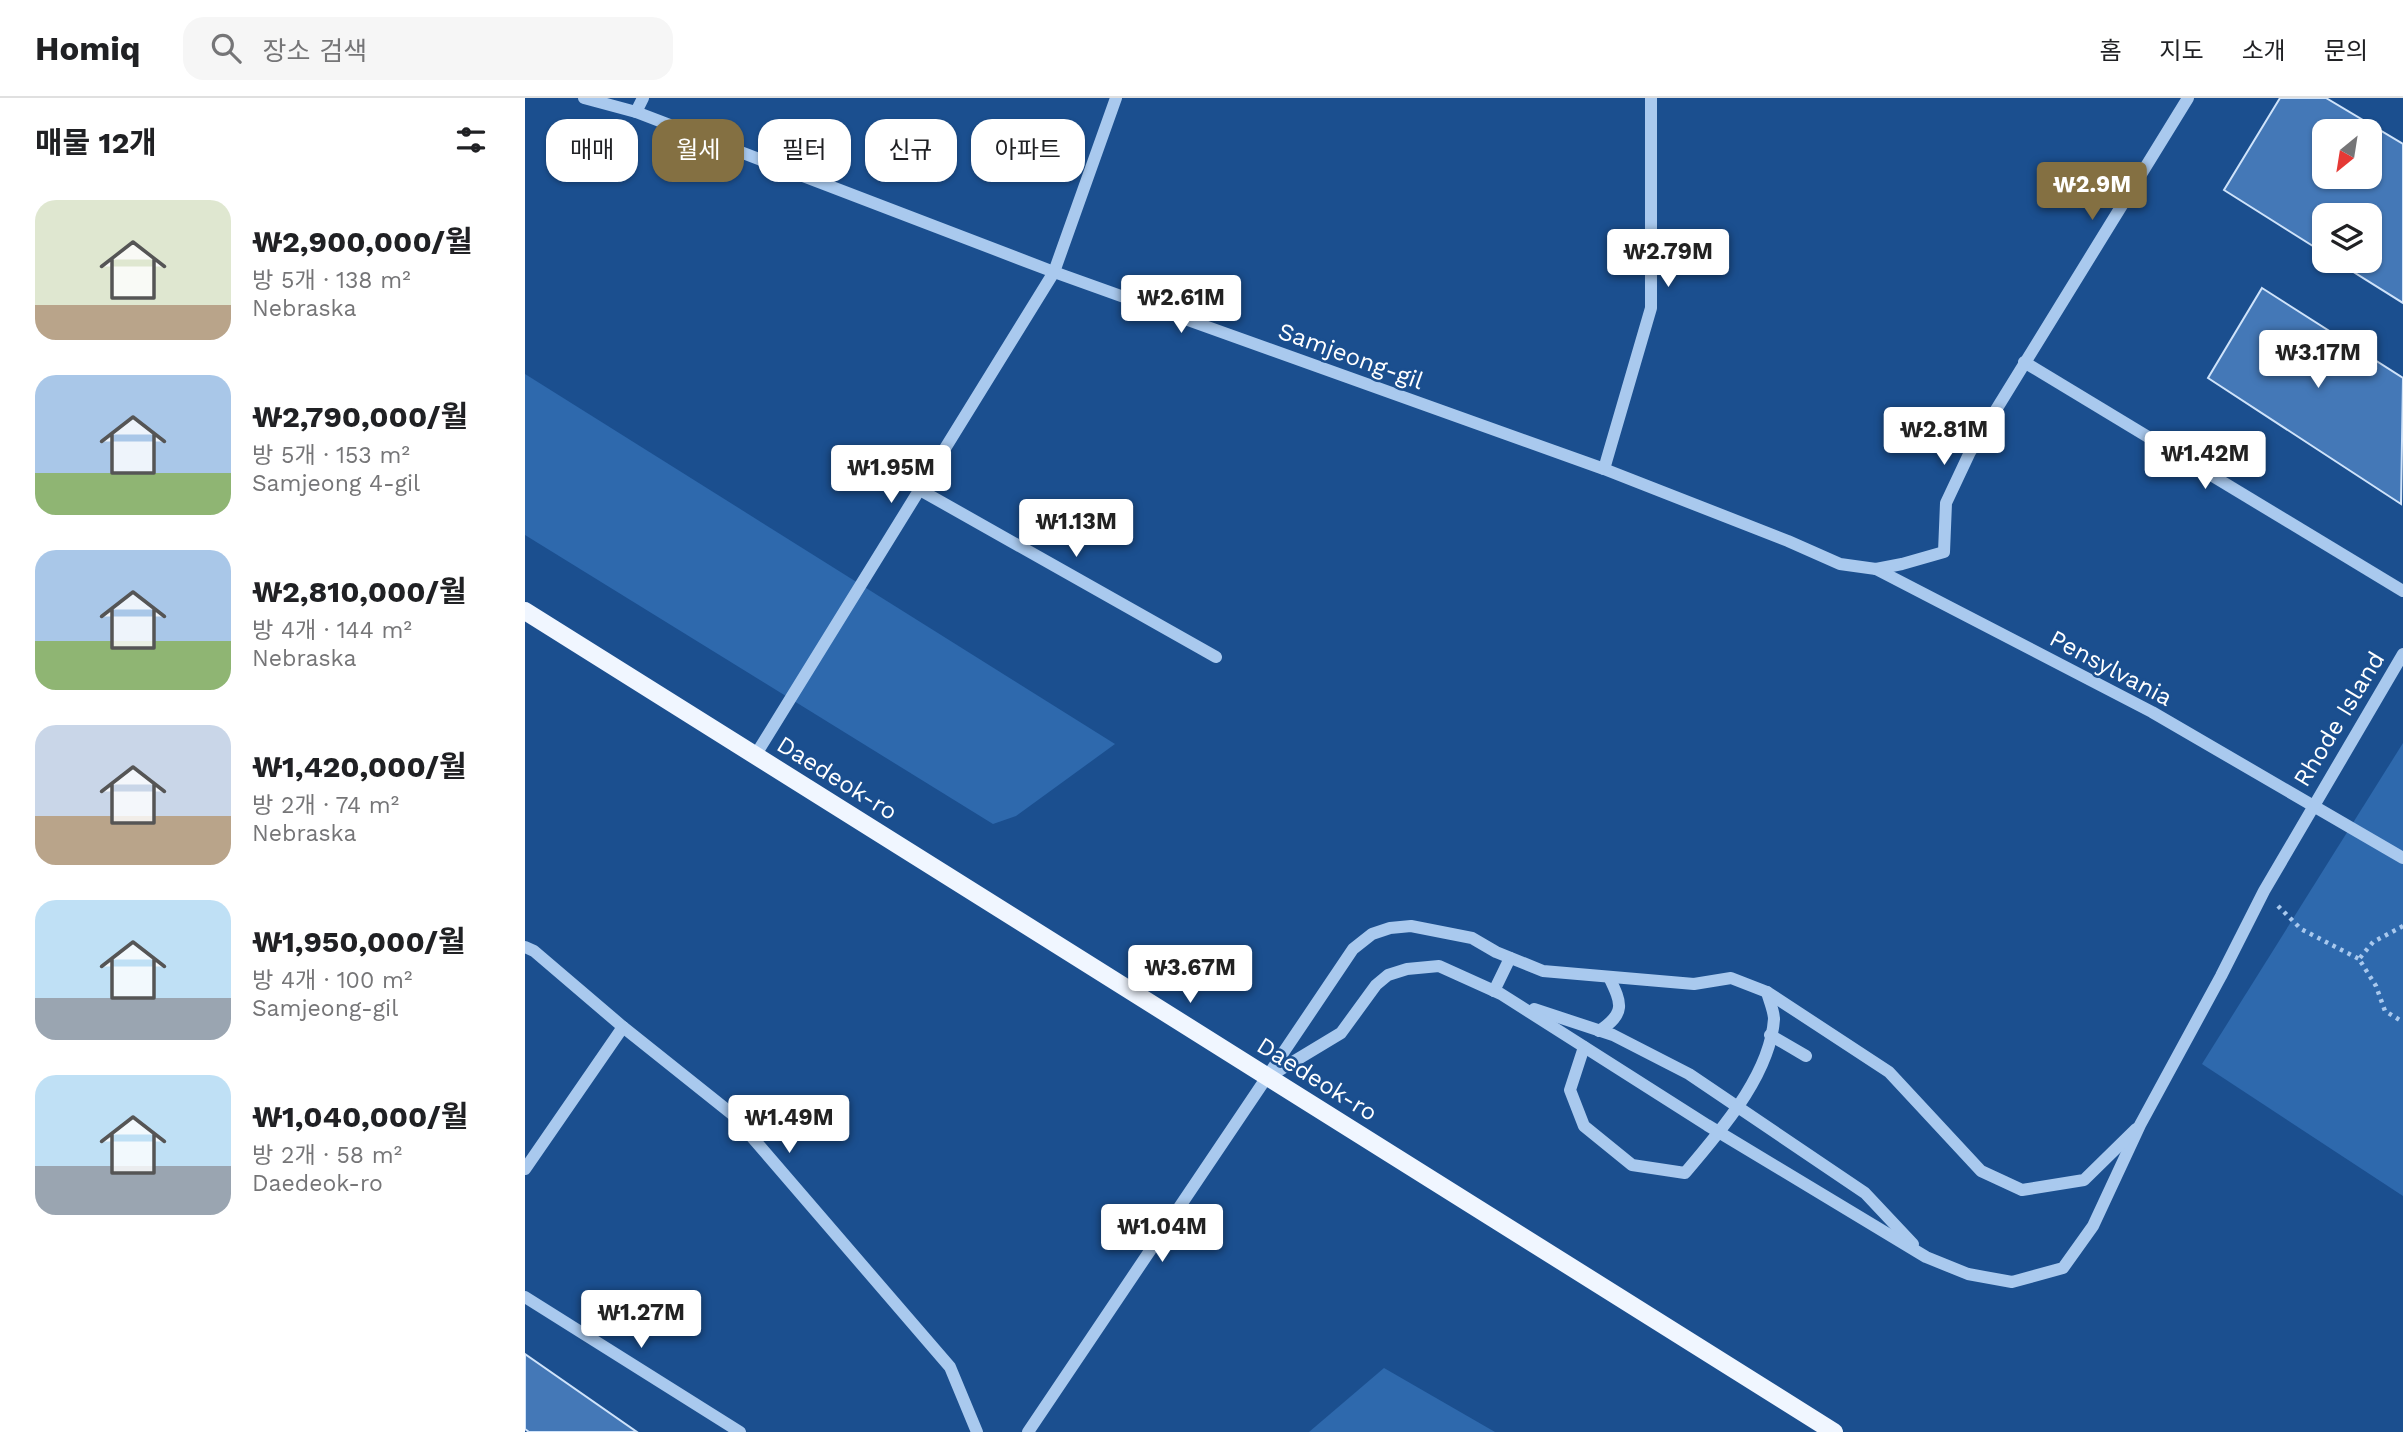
<!DOCTYPE html>
<html lang="ko">
<head>
<meta charset="utf-8">
<style>
	body { margin:0; font-family:"Work Sans","Noto Sans KR",sans-serif; background:#f6f6f6; color:#202124; height:100vh; display:flex; flex-direction:column; font-size:26px; white-space:nowrap }
	* { box-sizing:border-box; margin:0 }
	p { font-size:23px; color:#757577 }
	.icon { flex:none; width:38px; height:38px; fill:none; stroke:currentColor; stroke-width:2; stroke-linecap:round; stroke-linejoin:round }
	.map { position:relative; flex:1; overflow:hidden }
	.side { display:flex; flex-direction:column; background:#fff; width:525px }
	.side>* { flex:none }
	.top-card { position:absolute; left:21px; top:21px; width:665px; height:63px; display:flex; gap:14px }
	.needle { width:46px; rotate:210deg }
	.controls { position:absolute; left:1787px; top:21px; display:grid; gap:14px }
	.controls a { display:grid; place-items:center; width:70px; height:70px; border-radius:14px; background:#fff; box-shadow:0 2px 5px #0004; font-size:35px }
	.price { position:absolute; translate:-50% -60px; padding:0 16px; border-radius:7px; background:#fff; color:#222; font-size:23px; line-height:46px; filter:drop-shadow(0 2px 4px #0008) }
	.price::after { content:''; position:absolute; left:50%; top:42px; width:21px; height:16px; margin-left:-10px; background:inherit; clip-path:polygon(0 0,100% 0,50% 100%) }
	.price.active { background:#847042; color:#fff }
	ul { padding:0; list-style:none }
	li { display:flex; align-items:center; gap:21px; height:175px; padding:0 35px }
	li span { display:grid; place-items:center; flex:none; width:196px; height:140px; border-radius:21px; color:#555 }
	li>.icon { margin-inline-start:auto }
	span .icon { width:84px; height:84px; fill:#fffc; stroke-width:1 }
	li b { font-size:30px }
	h2 { display:flex; justify-content:space-between; align-items:center; height:84px; padding:0 35px; font-size:30px }
	.chip { padding:0 24px; border-radius:21px; background:#fff; box-shadow:0 2px 5px #0004; font-size:24px; line-height:63px }
	.chip.active { background:#847042; color:#fff }
	header { display:flex; align-items:center; gap:42px; box-sizing:border-box; height:98px; padding:0 35px; background:#fff; border-bottom:2px solid #e0e0e0 }
	header strong { font-size:33px }
	nav { display:flex; gap:38px; margin-inline-start:auto; font-size:24px }
	.search { width:490px; height:63px; background:#f6f6f6; display:flex; align-items:center; gap:18px; box-sizing:border-box; padding:0 24px; border-radius:21px; color:#757577; font-size:26px }
	main { display:flex; flex:1; min-height:0 }
	.map>svg:first-child { display:block }
</style>
</head>
<body>
<header>
<strong>Homiq</strong>
<div class="search"><svg class="icon" aria-label="search" viewBox="0 0 24 24"><circle cx="10" cy="10" r="6"/><path d="M15 15l6 6"/></svg>장소 검색</div>
<nav><a>홈</a><a>지도</a><a>소개</a><a>문의</a></nav>
</header>
<main>
<section class="side">
<h2>매물 12개<svg class="icon" aria-label="filters" viewBox="0 0 24 24"><path d="M4 7h16M4 17h16"/><circle cx="9" cy="7" r="2"/><circle cx="15" cy="17" r="2"/></svg></h2>
<ul>
<li><span style="background:linear-gradient(#dfe7d0 75%,#b9a48a 0)"><svg class="icon" aria-label="home" viewBox="0 0 24 24"><path d="M3 11l9-7 9 7M6 9v11h12V9"/></svg></span><div><b>₩2,900,000/월</b><p>방 5개 · 138 m²</p><p>Nebraska</p></div></li>
<li><span style="background:linear-gradient(#a9c7e8 70%,#8fb573 0)"><svg class="icon" aria-label="home" viewBox="0 0 24 24"><path d="M3 11l9-7 9 7M6 9v11h12V9"/></svg></span><div><b>₩2,790,000/월</b><p>방 5개 · 153 m²</p><p>Samjeong 4-gil</p></div></li>
<li><span style="background:linear-gradient(#a9c7e8 65%,#8fb573 0)"><svg class="icon" aria-label="home" viewBox="0 0 24 24"><path d="M3 11l9-7 9 7M6 9v11h12V9"/></svg></span><div><b>₩2,810,000/월</b><p>방 4개 · 144 m²</p><p>Nebraska</p></div></li>
<li><span style="background:linear-gradient(#c9d6e8 65%,#b9a48a 0)"><svg class="icon" aria-label="home" viewBox="0 0 24 24"><path d="M3 11l9-7 9 7M6 9v11h12V9"/></svg></span><div><b>₩1,420,000/월</b><p>방 2개 · 74 m²</p><p>Nebraska</p></div></li>
<li><span style="background:linear-gradient(#bfe0f5 70%,#9aa5b1 0)"><svg class="icon" aria-label="home" viewBox="0 0 24 24"><path d="M3 11l9-7 9 7M6 9v11h12V9"/></svg></span><div><b>₩1,950,000/월</b><p>방 4개 · 100 m²</p><p>Samjeong-gil</p></div></li>
<li><span style="background:linear-gradient(#bfe0f5 65%,#9aa5b1 0)"><svg class="icon" aria-label="home" viewBox="0 0 24 24"><path d="M3 11l9-7 9 7M6 9v11h12V9"/></svg></span><div><b>₩1,040,000/월</b><p>방 2개 · 58 m²</p><p>Daedeok-ro</p></div></li>
</ul>
</section>
<div class="map">
<svg width="1878" height="1334" viewBox="0 0 1878 1334">
	<rect width="100%" height="100%" fill="#1b4f8f"/>
	<g fill="#2e69ad">
		<polygon points="0,276 590,646 491,718 468,726 0,437"/>
		<polygon points="1878,645 1878,1098 1677,966"/>
		<polygon points="859,1270 970,1334 784,1334"/>
	</g>
	<g fill="#4478b7" stroke="#cfe3fa" stroke-width="2" fill-rule="evenodd">
		<path d="M1755,0H1801L1878,46V205L1811,163H1844V117H1799V155L1699,92ZM1799,33H1844V79H1799Z"/>
		<polygon points="1737,190 1878,280 1876,406 1683,280"/>
		<polygon points="0,1256 112,1334 4,1334 0,1331"/>
	</g>
	<g fill="none" stroke-linecap="round" stroke-linejoin="round">
		<g stroke="#a9c9ee" stroke-width="4.5" stroke-dasharray="3.5 5" stroke-linecap="butt">
			<polyline points="1753,808 1776,831 1834,861"/>
			<polyline points="1878,828 1848,844 1834,861 1851,888 1860,913 1878,924"/>
		</g>
		<g stroke="#a9c9ee" stroke-width="12">
			<polyline points="59,0 111,14 529,174 1079,371 1263,443 1315,466 1351,471 1627,614 1878,760"/>
			<polyline points="111,14 118,0"/>
			<polyline points="1499,264 1878,493"/>
			<polyline points="1079,371 1126,210 1126,0"/>
			<polyline points="395,392 691,559"/>
			<polyline points="1351,471 1377,466 1419,454 1421,405 1445,354 1663,0"/>
			<polyline points="230,658 529,174 591,0"/>
			<polyline points="0,849 9,853 98,929 207,1016 425,1269 452,1334"/>
			<polyline points="969,893 985,860"/>
			<polyline points="1009,911 1088,937 1164,976 1340,1095 1388,1146"/>
			<path d="M1074,933C1101,915 1097,906 1084,879"/>
			<polyline points="1245,937 1281,958"/>
			<path d="M1059,949L1045,992L1059,1028L1107,1067L1160,1075C1195,1033 1245,978 1249,921C1249,913 1244,902 1242,894"/>
			<polyline points="743,979 816,935 851,887 863,877 882,871 914,868 976,896 1182,1027 1401,1159 1443,1176 1487,1184 1538,1170 1568,1128 1615,1027 1696,878 1739,793 1878,556"/>
			<polyline points="0,1071 98,929"/>
			<polyline points="0,1199 215,1334"/>
			<polyline points="503,1334 828,851 847,836 865,830 886,828 947,840 971,854 1018,873 1169,886 1206,880 1242,894 1364,974 1456,1073 1497,1092 1559,1082 1611,1031"/>
		</g>
		<polyline stroke="#f0f6ff" stroke-width="18" points="0,513 1309,1334"/>
	</g>
	<g text-anchor="middle" dominant-baseline="central" stroke-width="5" stroke-linejoin="round" paint-order="stroke">
		<g font-size="24" fill="#fff" stroke="#1b4f8f">
			<text transform="translate(826 258) rotate(20)">Samjeong-gil</text>
			<text transform="translate(1586 570) rotate(28)">Pensylvania</text>
			<text transform="translate(1814 621) rotate(-59)">Rhode Island</text>
			<text transform="translate(312 680) rotate(32)">Daedeok-ro</text>
			<text transform="translate(792 981) rotate(32)">Daedeok-ro</text>
		</g>
	</g>
</svg>
<div class="controls">
<a><svg class="needle" viewBox="-14 -14 28 28"><path d="M0-13l5 13h-10z" fill="#e53935"/><path d="M0 13l5-13h-10z" fill="#757577"/></svg></a>
<a><svg class="icon" aria-label="layers" viewBox="0 0 24 24"><path d="M12 4l9 5-9 5-9-5zM3 14l9 5 9-5"/></svg></a>
</div>
<b class="price active" style="left:1567px;top:124px">₩2.9M</b>
<b class="price" style="left:1143px;top:191px">₩2.79M</b>
<b class="price" style="left:656px;top:237px">₩2.61M</b>
<b class="price" style="left:1793px;top:292px">₩3.17M</b>
<b class="price" style="left:1419px;top:369px">₩2.81M</b>
<b class="price" style="left:1680px;top:393px">₩1.42M</b>
<b class="price" style="left:366px;top:407px">₩1.95M</b>
<b class="price" style="left:551px;top:461px">₩1.13M</b>
<b class="price" style="left:665px;top:907px">₩3.67M</b>
<b class="price" style="left:264px;top:1057px">₩1.49M</b>
<b class="price" style="left:637px;top:1166px">₩1.04M</b>
<b class="price" style="left:116px;top:1252px">₩1.27M</b>
<div class="top-card">
<a class="chip">매매</a>
<a class="chip active">월세</a>
<a class="chip">필터</a>
<a class="chip">신규</a>
<a class="chip">아파트</a>
</div>
</div>
</main>
</body>
</html>
